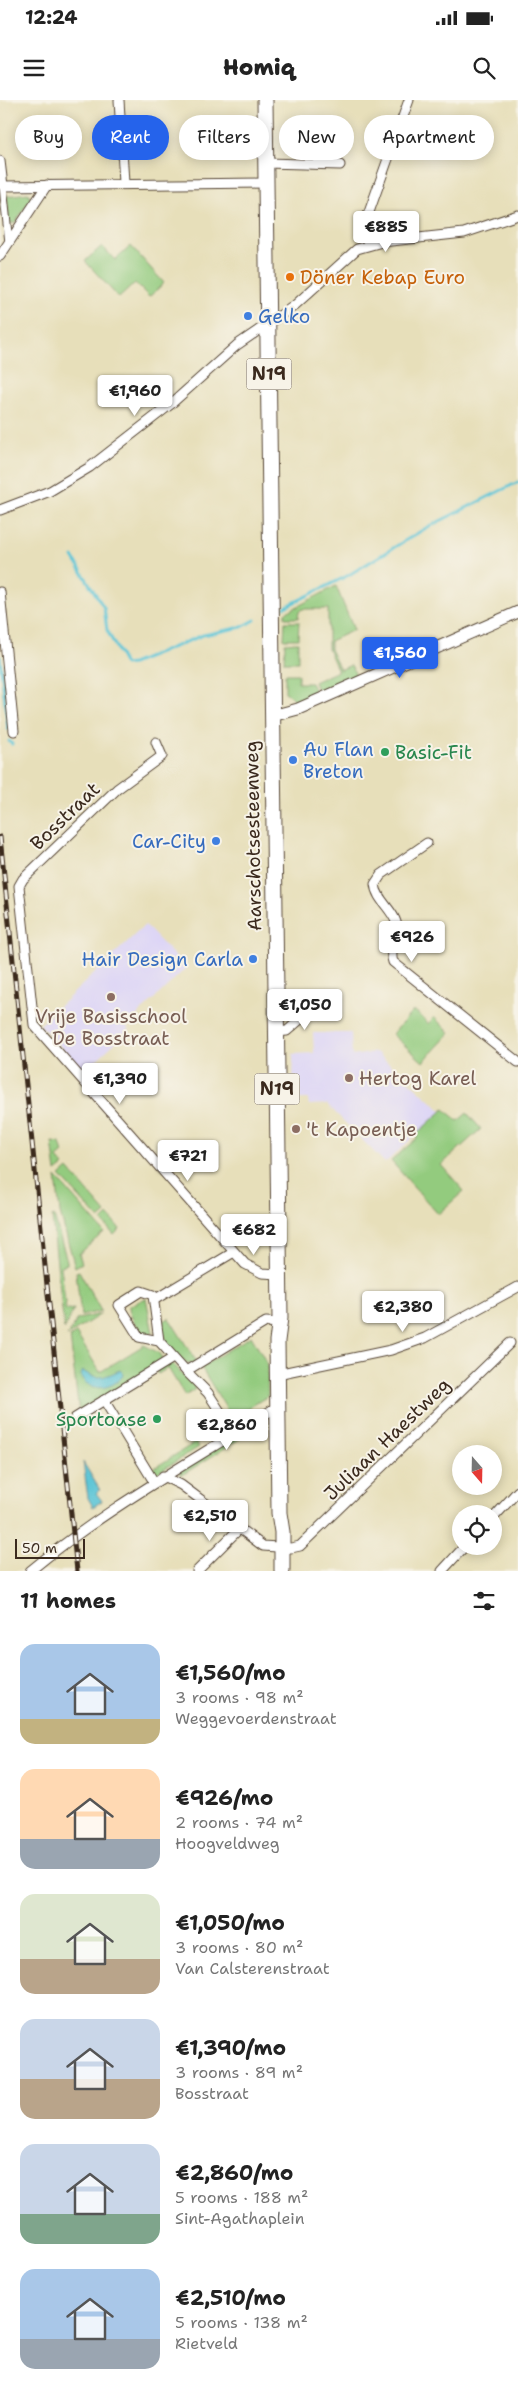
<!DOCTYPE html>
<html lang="en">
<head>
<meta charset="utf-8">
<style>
	body { margin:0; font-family:"Shantell Sans",sans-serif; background:#f2f2f2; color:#222; height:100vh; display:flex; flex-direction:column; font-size:19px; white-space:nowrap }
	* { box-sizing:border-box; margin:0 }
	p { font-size:16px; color:#767676 }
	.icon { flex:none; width:28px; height:28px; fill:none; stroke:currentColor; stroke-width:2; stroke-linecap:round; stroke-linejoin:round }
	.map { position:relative; height:1471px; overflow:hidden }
	.panel { display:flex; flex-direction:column; background:#fff; flex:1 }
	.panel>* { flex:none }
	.banner { position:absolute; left:15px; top:15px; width:489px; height:45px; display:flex; gap:10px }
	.needle { width:32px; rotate:160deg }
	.controls { position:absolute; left:452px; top:1345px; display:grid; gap:10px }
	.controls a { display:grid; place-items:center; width:50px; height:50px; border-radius:50%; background:#fff; box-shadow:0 2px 12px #0003; font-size:25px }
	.scale { position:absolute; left:15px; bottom:12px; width:70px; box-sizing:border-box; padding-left:5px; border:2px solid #3b2a1e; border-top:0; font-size:14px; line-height:18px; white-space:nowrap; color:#3b2a1e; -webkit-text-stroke:4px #f7f3e8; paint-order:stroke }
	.price { position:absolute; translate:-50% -42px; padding:0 11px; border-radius:5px; background:#fff; color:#222; font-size:16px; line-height:32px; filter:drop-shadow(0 1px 2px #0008) }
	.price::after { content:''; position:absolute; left:50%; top:30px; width:15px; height:11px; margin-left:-8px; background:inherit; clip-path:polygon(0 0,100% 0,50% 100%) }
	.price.active { background:#2563eb; color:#fff }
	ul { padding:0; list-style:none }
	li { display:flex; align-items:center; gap:15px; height:125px; padding:0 20px }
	li span { display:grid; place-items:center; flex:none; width:140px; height:100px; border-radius:15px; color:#555 }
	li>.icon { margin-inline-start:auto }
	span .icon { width:60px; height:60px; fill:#fffc; stroke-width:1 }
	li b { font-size:21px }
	h2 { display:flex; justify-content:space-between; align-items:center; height:60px; padding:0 20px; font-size:21px }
	.pill { padding:0 18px; border-radius:22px; background:#fff; box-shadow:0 2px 12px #0003; font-size:18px; line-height:45px }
	.pill.active { background:#2563eb; color:#fff }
	.status { display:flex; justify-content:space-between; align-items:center; height:35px; padding:0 25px; background:#fff; direction:ltr }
	.status svg { height:14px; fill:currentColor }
	header { display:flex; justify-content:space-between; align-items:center; height:65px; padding:0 20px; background:#fff; font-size:22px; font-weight:800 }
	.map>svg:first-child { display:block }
</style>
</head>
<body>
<div class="status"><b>12:24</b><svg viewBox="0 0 49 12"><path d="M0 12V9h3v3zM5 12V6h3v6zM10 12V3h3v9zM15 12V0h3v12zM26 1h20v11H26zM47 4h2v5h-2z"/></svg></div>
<header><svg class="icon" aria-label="menu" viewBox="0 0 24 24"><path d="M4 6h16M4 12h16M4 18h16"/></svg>Homiq<svg class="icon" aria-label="search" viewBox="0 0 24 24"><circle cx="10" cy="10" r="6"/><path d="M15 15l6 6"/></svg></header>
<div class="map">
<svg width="518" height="1471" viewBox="0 0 518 1471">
	<rect width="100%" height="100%" fill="#f7f3e8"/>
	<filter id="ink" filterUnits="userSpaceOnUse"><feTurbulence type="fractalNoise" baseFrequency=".02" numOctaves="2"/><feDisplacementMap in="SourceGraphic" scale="10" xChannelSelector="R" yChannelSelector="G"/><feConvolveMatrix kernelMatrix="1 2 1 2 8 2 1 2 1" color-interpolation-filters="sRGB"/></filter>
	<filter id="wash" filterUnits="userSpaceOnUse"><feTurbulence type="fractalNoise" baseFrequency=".0096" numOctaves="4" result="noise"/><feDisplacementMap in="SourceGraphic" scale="20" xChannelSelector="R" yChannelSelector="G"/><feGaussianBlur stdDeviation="1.12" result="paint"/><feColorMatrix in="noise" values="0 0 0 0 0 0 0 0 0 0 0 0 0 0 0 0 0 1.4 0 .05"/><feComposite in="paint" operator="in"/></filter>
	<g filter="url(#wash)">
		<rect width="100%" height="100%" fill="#e7dfba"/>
		<g fill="#ddd5f6">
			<polygon points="145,825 186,868 127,925 128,931 84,971 40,925"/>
			<polygon points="313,933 351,933 352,956 376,952 442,1011 385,1063 327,1004 309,1005 308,999 294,999 293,954 314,953"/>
		</g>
		<g fill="#93cb7e" stroke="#677a4e">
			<polygon points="28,93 31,98 15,123 9,123 7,96"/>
			<polygon points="102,146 115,160 131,146 164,183 149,197 135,183 119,198 85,161"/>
			<polygon points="336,486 354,530 330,541 330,549 340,570 351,565 356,575 318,592 314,582 338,571 328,549 328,509 302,509 299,512 298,518 285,518 285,513"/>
			<polygon points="285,522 299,522 298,539 284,539"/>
			<polygon points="298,542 298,562 284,562 285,543"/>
			<polygon points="285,574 298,574 298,583 311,583 316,593 297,601 285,592"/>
			<polygon points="414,910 429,924 434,917 450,933 423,962 392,934"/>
			<polygon points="104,971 112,980 101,990 92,981"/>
			<polygon points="444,1009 458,1021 467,1013 481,1029 441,1065 464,1091 438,1114 391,1061 417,1038 415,1035"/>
			<polygon points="52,1042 60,1043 63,1053 57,1058 64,1066 56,1072"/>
			<polygon points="68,1069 106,1113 99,1119 60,1076"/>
			<polygon points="56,1077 104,1132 79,1154 82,1163 75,1167 60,1113"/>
			<polygon points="108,1115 120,1129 114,1135 102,1121"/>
			<polygon points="54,1116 67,1161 67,1164 61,1166 66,1210 74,1209 64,1229 52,1117"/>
			<polygon points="79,1171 101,1211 81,1216 76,1172"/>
			<path d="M146,1198L153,1233L149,1235C139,1232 129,1217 129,1206Z"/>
			<polygon points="101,1214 67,1236 78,1219"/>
			<path d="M169,1218L196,1261L193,1263C174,1265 164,1238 161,1223Z"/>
			<polygon points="76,1233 100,1272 144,1245 159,1253 163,1261 79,1313 70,1237"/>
			<polygon points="251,1236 267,1263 268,1296 232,1318 201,1267"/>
			<polygon points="171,1262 195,1287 194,1290 185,1296 168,1268 158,1274 156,1271"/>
			<polygon points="242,1330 249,1333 182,1375 179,1370"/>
			<polygon points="196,1342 199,1347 154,1375 151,1370"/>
		</g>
		<g fill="#5ac4d6" stroke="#4a777a">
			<path d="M120,1270L124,1274C114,1290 89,1294 80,1275L83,1271C99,1281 104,1277 120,1270Z"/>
			<polygon points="83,1362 100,1390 96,1393 102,1401 93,1407 88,1398"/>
		</g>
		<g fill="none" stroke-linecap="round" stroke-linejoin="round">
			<g stroke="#5ac4d6" stroke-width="3">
				<polyline points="73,457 104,508 107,530 125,565 132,564 203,535 242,527 255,520"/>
				<polyline points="285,507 347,476 426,428 518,382"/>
				<polyline points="0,557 8,629"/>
				<polyline points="9,641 12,644"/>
			</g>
		</g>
	</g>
	<g filter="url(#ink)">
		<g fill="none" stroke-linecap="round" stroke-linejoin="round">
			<g stroke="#554535" stroke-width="9">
				<polyline id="pedestrian" points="3,86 9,143"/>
			</g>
			<g stroke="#554535" stroke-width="11">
				<g id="minor">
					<polyline points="119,0 124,83"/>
					<polyline points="0,61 3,86 266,83"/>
					<polyline points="266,63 340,65"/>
					<polyline points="368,144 363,129 409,0"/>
					<polyline points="0,156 47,85"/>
					<polyline points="0,410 50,391 90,367 171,304 237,245 294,206 357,149 382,142 464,133 518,115"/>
					<polyline points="0,492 14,631"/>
					<polyline points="156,642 162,656 117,689 23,779 19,786 34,925 245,1164 262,1173 279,1174"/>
					<path d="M427,743L381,775L375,784C376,799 392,809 396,822C399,836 388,849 393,862L518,962"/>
					<polyline points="276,932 287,931 321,901"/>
					<polyline points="154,1200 234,1152"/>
					<polyline points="159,1241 139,1237 119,1205 141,1191 153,1195 159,1241 186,1271"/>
					<polyline points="277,1274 391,1250 425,1238 518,1187"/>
					<polyline points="104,1300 154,1382"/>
					<polyline points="75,1318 173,1258"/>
					<polyline points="234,1333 208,1293 186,1271 266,1222 279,1223"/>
					<polyline points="163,1376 181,1385 263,1446 291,1448 300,1446 510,1243"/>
					<polyline points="494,1417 518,1391"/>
					<path d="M30,1471C107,1407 195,1360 278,1306"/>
					<polyline points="197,1471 239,1429"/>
					<polyline points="442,1471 465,1446"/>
				</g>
			</g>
			<g stroke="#554535" stroke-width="13">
				<polyline id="tertiary" points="272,616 298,609 518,512"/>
			</g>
			<g stroke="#554535" stroke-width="17">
				<polyline id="primary" points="265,0 280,1218 277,1241 279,1413 282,1432 282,1471"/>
			</g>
			<use href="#pedestrian" stroke="#fff" stroke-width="7"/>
			<use href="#minor" stroke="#fff" stroke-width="9"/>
			<use href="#tertiary" stroke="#fff" stroke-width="11"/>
			<use href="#primary" stroke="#fff" stroke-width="15"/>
			<g stroke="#3b2a1e" stroke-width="5">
				<polyline id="rail" points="0,737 77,1471"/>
			</g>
			<use href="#rail" stroke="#f7f3e8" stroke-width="3" stroke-dasharray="9" stroke-linecap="butt"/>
		</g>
	</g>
	<circle fill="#e8710a" stroke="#f7f3e8" stroke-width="2" cx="290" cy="177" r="5"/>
	<g fill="#3f7fe0" stroke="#f7f3e8" stroke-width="2">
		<circle cx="248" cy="216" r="5"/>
		<circle cx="293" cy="660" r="5"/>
		<circle cx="216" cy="741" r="5"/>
		<circle cx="253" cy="859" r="5"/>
	</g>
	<g fill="#2e9e5b" stroke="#f7f3e8" stroke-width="2">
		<circle cx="385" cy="652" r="5"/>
		<circle cx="157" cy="1319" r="5"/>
	</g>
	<g fill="#8d6e63" stroke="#f7f3e8" stroke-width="2">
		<circle cx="111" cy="897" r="5"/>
		<circle cx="349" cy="978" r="5"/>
		<circle cx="296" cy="1029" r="5"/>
	</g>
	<g text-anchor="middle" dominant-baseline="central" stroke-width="4" stroke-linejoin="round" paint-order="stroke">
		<g fill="#f7f3e8" stroke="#73665b" stroke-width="1">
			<rect x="246.5" y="258.5" width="45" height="31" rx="4"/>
			<rect x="254.5" y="973.5" width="45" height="31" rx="4"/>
		</g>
		<g font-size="18" font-weight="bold" fill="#3b2a1e">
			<text x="269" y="274">N19</text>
			<text x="277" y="989">N19</text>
		</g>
		<g font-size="19" fill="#c56008" stroke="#f7f3e8" text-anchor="start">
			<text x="300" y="177">Döner Kebap Euro</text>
		</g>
		<g font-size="19" fill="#366cbe" stroke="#f7f3e8" text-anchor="start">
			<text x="258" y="216">Gelko</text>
			<text x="303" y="649">Au Flan<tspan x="303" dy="22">Breton</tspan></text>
			<text x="206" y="741" text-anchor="end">Car-City</text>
			<text x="243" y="859" text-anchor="end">Hair Design Carla</text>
		</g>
		<g font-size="19" fill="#27864d" stroke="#f7f3e8" text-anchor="start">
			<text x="395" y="652">Basic-Fit</text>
			<text x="147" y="1319" text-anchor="end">Sportoase</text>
		</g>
		<g font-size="19" fill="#3b2a1e" stroke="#f7f3e8">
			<text transform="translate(65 716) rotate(-44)">Bosstraat</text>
			<text transform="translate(253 736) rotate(-91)">Aarschotsesteenweg</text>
			<text transform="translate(387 1339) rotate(-44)">Juliaan Haestweg</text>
		</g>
		<g font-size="19" fill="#785e54" stroke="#f7f3e8" text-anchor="start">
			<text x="111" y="916" text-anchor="middle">Vrije Basisschool<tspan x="111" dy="22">De Bosstraat</tspan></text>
			<text x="359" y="978">Hertog Karel</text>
			<text x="306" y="1029">'t Kapoentje</text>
		</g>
	</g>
</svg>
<div class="controls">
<a><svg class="needle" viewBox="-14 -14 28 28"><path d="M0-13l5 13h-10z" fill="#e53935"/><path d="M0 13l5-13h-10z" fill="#767676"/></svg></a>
<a><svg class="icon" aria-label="locate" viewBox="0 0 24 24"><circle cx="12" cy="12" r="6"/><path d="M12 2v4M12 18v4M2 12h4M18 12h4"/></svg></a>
</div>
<div class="scale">50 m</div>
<b class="price" style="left:386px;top:153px">€885</b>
<b class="price" style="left:135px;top:317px">€1,960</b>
<b class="price active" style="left:400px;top:579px">€1,560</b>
<b class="price" style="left:412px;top:863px">€926</b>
<b class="price" style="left:305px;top:931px">€1,050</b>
<b class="price" style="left:120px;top:1005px">€1,390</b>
<b class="price" style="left:188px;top:1082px">€721</b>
<b class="price" style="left:254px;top:1156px">€682</b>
<b class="price" style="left:403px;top:1233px">€2,380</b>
<b class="price" style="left:227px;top:1351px">€2,860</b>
<b class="price" style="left:210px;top:1442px">€2,510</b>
<div class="banner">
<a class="pill">Buy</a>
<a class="pill active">Rent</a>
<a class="pill">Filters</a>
<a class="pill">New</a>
<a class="pill">Apartment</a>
</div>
</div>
<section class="panel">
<h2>11 homes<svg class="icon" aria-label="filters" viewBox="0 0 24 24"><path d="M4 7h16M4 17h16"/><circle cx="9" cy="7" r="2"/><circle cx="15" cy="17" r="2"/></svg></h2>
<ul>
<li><span style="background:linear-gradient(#a9c7e8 75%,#c2b280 0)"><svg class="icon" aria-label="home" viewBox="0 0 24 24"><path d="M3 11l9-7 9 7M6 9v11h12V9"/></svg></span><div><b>€1,560/mo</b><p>3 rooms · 98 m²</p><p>Weggevoerdenstraat</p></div></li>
<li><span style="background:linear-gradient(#ffd9b3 70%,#9aa5b1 0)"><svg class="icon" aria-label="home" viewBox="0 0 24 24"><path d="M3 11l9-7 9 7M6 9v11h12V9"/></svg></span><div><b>€926/mo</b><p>2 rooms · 74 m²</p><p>Hoogveldweg</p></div></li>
<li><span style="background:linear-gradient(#dfe7d0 65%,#b9a48a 0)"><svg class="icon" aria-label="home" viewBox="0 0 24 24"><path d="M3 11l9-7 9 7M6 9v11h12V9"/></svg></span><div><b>€1,050/mo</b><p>3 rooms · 80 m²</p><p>Van Calsterenstraat</p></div></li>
<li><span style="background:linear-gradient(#c9d6e8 60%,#b9a48a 0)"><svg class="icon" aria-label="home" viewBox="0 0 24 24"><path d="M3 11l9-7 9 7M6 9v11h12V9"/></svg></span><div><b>€1,390/mo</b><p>3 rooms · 89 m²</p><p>Bosstraat</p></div></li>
<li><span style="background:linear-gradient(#c9d6e8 70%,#7fa58c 0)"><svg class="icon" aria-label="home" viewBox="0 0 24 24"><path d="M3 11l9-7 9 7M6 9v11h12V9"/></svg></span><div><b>€2,860/mo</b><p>5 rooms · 188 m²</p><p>Sint-Agathaplein</p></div></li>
<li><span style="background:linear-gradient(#a9c7e8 70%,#9aa5b1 0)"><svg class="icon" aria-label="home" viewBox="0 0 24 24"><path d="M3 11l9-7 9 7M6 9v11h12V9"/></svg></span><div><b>€2,510/mo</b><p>5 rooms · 138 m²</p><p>Rietveld</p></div></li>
</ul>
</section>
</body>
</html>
